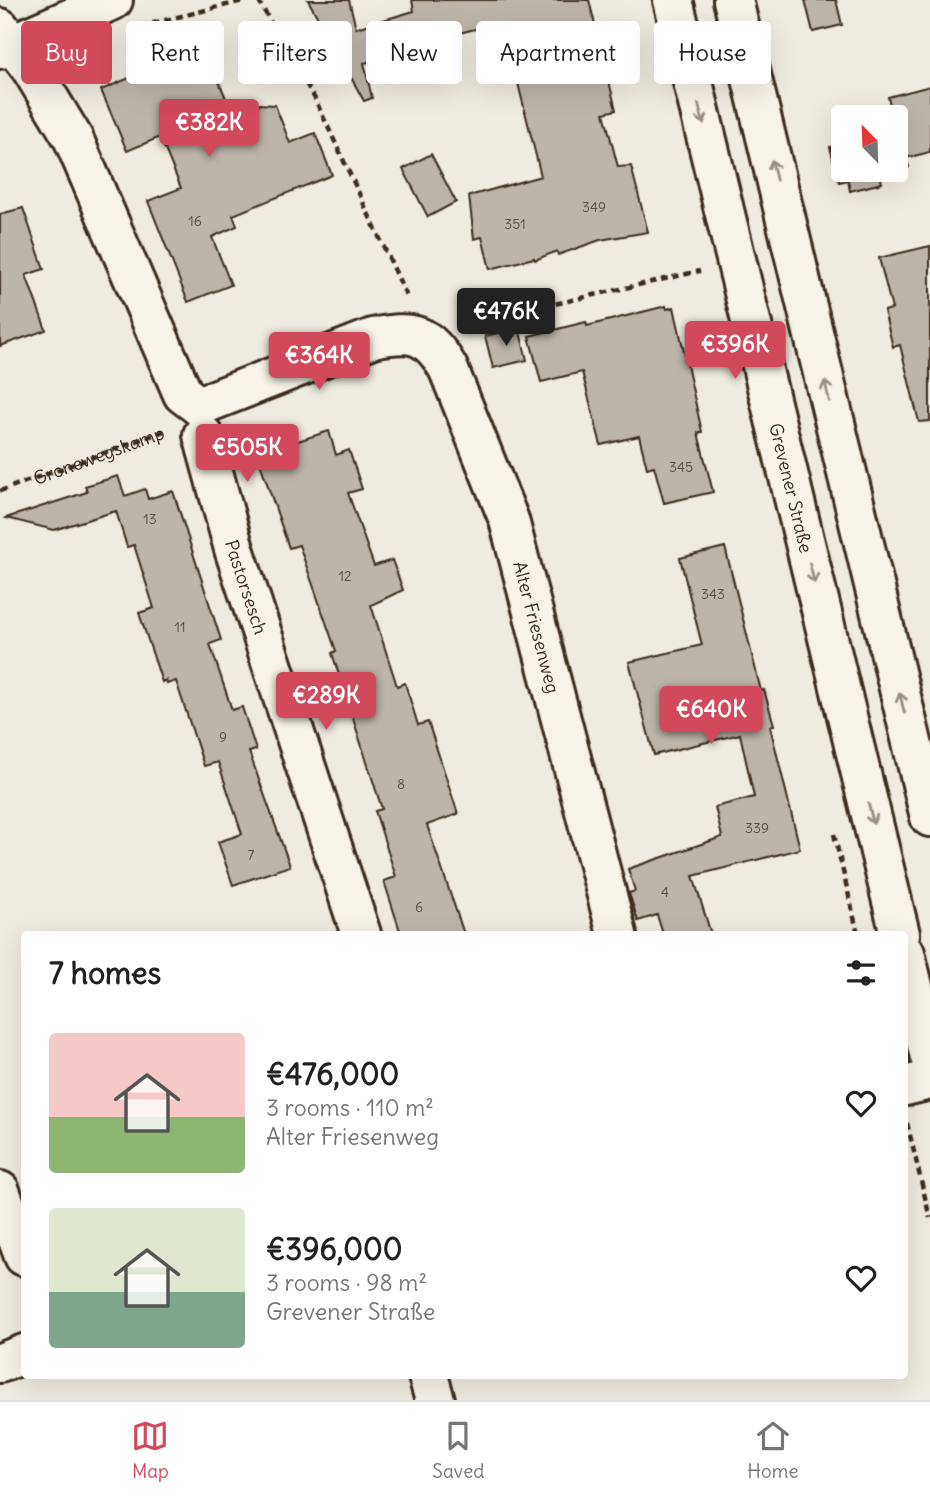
<!DOCTYPE html>
<html lang="en">
<head>
<meta charset="utf-8">
<style>
	body { margin:0; font-family:Delius,sans-serif; background:#f2f2f2; color:#202124; height:100vh; display:flex; flex-direction:column; font-size:26px; white-space:nowrap }
	* { box-sizing:border-box; margin:0 }
	p { font-size:23px; color:#757577 }
	.icon { flex:none; width:38px; height:38px; fill:none; stroke:currentColor; stroke-width:2; stroke-linecap:round; stroke-linejoin:round }
	.map { position:relative; flex:1; overflow:hidden }
	.drawer { position:absolute; left:21px; top:931px; width:887px; height:448px; display:flex; flex-direction:column; background:#fff; border-radius:7px; box-shadow:0 7px 28px #0002 }
	.drawer>* { flex:none }
	.banner { position:absolute; left:21px; top:21px; width:889px; height:63px; display:flex; gap:14px }
	.needle { width:46px; rotate:337deg }
	.buttons { position:absolute; left:831px; top:105px; display:grid; gap:14px }
	.buttons a { display:grid; place-items:center; width:77px; height:77px; border-radius:7px; background:#fff; box-shadow:0 7px 28px #0002; font-size:35px }
	.price { position:absolute; translate:-50% -60px; padding:0 16px; border-radius:7px; background:#d1495b; color:#fff; font-size:23px; line-height:46px; filter:drop-shadow(0 2px 4px #0008) }
	.price::after { content:''; position:absolute; left:50%; top:42px; width:21px; height:16px; margin-left:-10px; background:inherit; clip-path:polygon(0 0,100% 0,50% 100%) }
	.price.current { background:#222; color:#fff }
	ul { padding:0; list-style:none }
	li { display:flex; align-items:center; gap:21px; height:175px; padding:0 28px }
	li span { display:grid; place-items:center; flex:none; width:196px; height:140px; border-radius:7px; color:#555 }
	li>.icon { margin-inline-start:auto }
	span .icon { width:84px; height:84px; fill:#fffc; stroke-width:1 }
	li b { font-size:30px }
	h2 { display:flex; justify-content:space-between; align-items:center; height:84px; padding:0 28px; font-size:30px }
	.tag { padding:0 24px; border-radius:7px; background:#fff; box-shadow:0 7px 28px #0002; font-size:24px; line-height:63px }
	.tag.current { background:#d1495b; color:#fff }
	.menu { display:flex; justify-content:space-around; align-items:center; height:98px; border-top:2px solid #e0e0e0; background:#fff; font-size:19px; color:#757577 }
	.menu a { display:grid; justify-items:center; gap:4px }
	.menu .current { color:#d1495b }
	.map>svg:first-child { display:block }
</style>
</head>
<body>
<div class="map">
<svg width="930" height="1400" viewBox="0 0 930 1400">
	<rect width="100%" height="100%" fill="#efebe0"/>
	<filter id="ink" filterUnits="userSpaceOnUse"><feTurbulence type="fractalNoise" baseFrequency=".0143" numOctaves="2"/><feDisplacementMap in="SourceGraphic" scale="14" xChannelSelector="R" yChannelSelector="G"/><feConvolveMatrix kernelMatrix="1 2 1 2 8 2 1 2 1" color-interpolation-filters="sRGB"/></filter>
	<g filter="url(#ink)">
		<g fill="#bdb5aa" stroke="#3b2a1e" stroke-width="2">
			<polygon points="308,0 349,0 356,28 414,11 412,0 589,0 616,110 604,113 618,167 631,166 648,232 600,240 558,255 557,251 535,260 534,258 490,269 482,237 474,239 469,196 541,176 508,43 500,45 495,24 372,55 373,61 364,63 372,98 364,101"/>
			<polygon points="805,0 836,0 842,25 813,32"/>
			<polygon points="204,46 233,115 258,104 275,105 290,143 315,133 332,175 233,215 237,226 212,237 231,285 188,302 148,201 181,188 160,137 127,151 101,90"/>
			<polygon points="930,86 930,152 906,158 909,167 880,174 882,183 850,191 848,180 839,182 830,147 840,145 836,127 844,125 844,170 896,170 896,117 862,117 861,112 890,105 888,97"/>
			<polygon points="431,154 456,202 428,217 403,169"/>
			<polygon points="23,208 44,269 26,275 46,330 0,346 0,214"/>
			<polygon points="930,246 930,421 919,422 900,345 893,347 884,311 892,309 879,258"/>
			<polygon points="666,306 667,309 674,307 702,432 698,433 713,492 664,503 654,466 647,468 639,436 601,445 582,372 541,382 529,336 586,322 587,326"/>
			<polygon points="519,328 527,360 493,368 485,336"/>
			<polygon points="329,431 336,455 349,450 362,489 348,493 374,566 392,560 403,590 371,605 397,686 405,683 418,725 428,722 458,814 427,825 464,934 401,934 384,881 396,877 375,811 382,809 332,653 336,651 299,545 289,548 257,454"/>
			<polygon points="118,476 125,496 145,489 148,499 173,491 221,640 210,644 232,710 242,707 256,750 249,752 290,866 233,885 218,842 242,834 218,762 204,766 176,681 167,684 166,680 162,682 139,613 154,608 134,545 127,547 116,511 54,530 6,518 87,492 85,486"/>
			<polygon points="725,547 761,691 764,690 774,725 770,726 800,849 693,876 711,934 663,934 657,915 638,921 629,893 635,891 628,869 722,837 715,807 754,797 740,734 654,755 629,662 702,645 680,558"/>
		</g>
		<g fill="none" stroke-linecap="round" stroke-linejoin="round">
			<g stroke="#3b2a1e" stroke-width="44">
				<g id="minor">
					<polyline points="0,28 32,70 73,138 183,394 199,406"/>
					<polyline points="0,49 113,0"/>
					<path id="s2" d="M199,406L373,338C412,330 427,332 448,368L509,520L617,934"/>
					<path id="s3" d="M203,435L234,549L361,934"/>
					<polyline points="905,1086 930,1080"/>
					<polyline points="0,1191 24,1256"/>
					<polyline points="0,1363 24,1354"/>
					<polyline points="428,1376 435,1400"/>
				</g>
			</g>
			<g stroke="#3b2a1e" stroke-width="44">
				<g id="major">
					<path id="s4" d="M673,0L900,934"/>
					<polyline points="733,0 930,817"/>
					<polyline points="905,953 930,1057"/>
				</g>
			</g>
			<g stroke="#3b2a1e" stroke-width="4.5" stroke-dasharray="7 5" stroke-linecap="butt">
				<polyline points="258,0 315,99 408,299"/>
				<polyline points="141,26 247,0"/>
				<polyline points="462,325 700,271"/>
				<path id="s1" d="M0,491L167,430"/>
				<polyline points="834,834 858,934"/>
				<polyline points="907,1123 930,1218"/>
			</g>
			<use href="#minor" stroke="#f7f3e8" stroke-width="38"/>
			<use href="#major" stroke="#f7f3e8" stroke-width="38"/>
		</g>
		<defs><path id="oneway-shaft" d="M-6 0H5M1.5-3L5.5 0L1.5 3" fill="none" stroke-width="1.6" stroke-linecap="round" stroke-linejoin="round" transform="scale(1.75)"/></defs>
		<g stroke="#998e83">
			<use href="#oneway-shaft" transform="translate(701 114) rotate(76)"/>
			<use href="#oneway-shaft" transform="translate(774 170) rotate(-103)"/>
			<use href="#oneway-shaft" transform="translate(827 391) rotate(-103)"/>
			<use href="#oneway-shaft" transform="translate(812 573) rotate(76)"/>
			<use href="#oneway-shaft" transform="translate(902 703) rotate(-104)"/>
			<use href="#oneway-shaft" transform="translate(871 814) rotate(76)"/>
		</g>
	</g>
	<g text-anchor="middle" dominant-baseline="central" stroke-width="6" stroke-linejoin="round" paint-order="stroke">
		<g font-size="14" fill="#5c4d41">
			<text x="594" y="207">349</text>
			<text x="195" y="221">16</text>
			<text x="515" y="224">351</text>
			<text x="681" y="467">345</text>
			<text x="150" y="519">13</text>
			<text x="345" y="576">12</text>
			<text x="713" y="594">343</text>
			<text x="180" y="627">11</text>
			<text x="223" y="737">9</text>
			<text x="401" y="784">8</text>
			<text x="757" y="828">339</text>
			<text x="251" y="855">7</text>
			<text x="665" y="892">4</text>
			<text x="419" y="907">6</text>
		</g>
		<g font-size="18" fill="#3b2a1e" stroke="#f7f3e8">
			<text stroke="none"><textPath href="#s1" startOffset="105">Gronewegskamp</textPath></text>
			<text stroke="none"><textPath href="#s4" startOffset="502">Grevener Straße</textPath></text>
			<text stroke="none"><textPath href="#s3" startOffset="158">Pastorsesch</textPath></text>
			<text stroke="none"><textPath href="#s2" startOffset="551">Alter Friesenweg</textPath></text>
		</g>
	</g>
</svg>
<div class="buttons">
<a><svg class="needle" viewBox="-14 -14 28 28"><path d="M0-13l5 13h-10z" fill="#e53935"/><path d="M0 13l5-13h-10z" fill="#757577"/></svg></a>
</div>
<b class="price" style="left:209px;top:159px">€382K</b>
<b class="price current" style="left:506px;top:348px">€476K</b>
<b class="price" style="left:735px;top:381px">€396K</b>
<b class="price" style="left:319px;top:392px">€364K</b>
<b class="price" style="left:247px;top:484px">€505K</b>
<b class="price" style="left:326px;top:732px">€289K</b>
<b class="price" style="left:711px;top:746px">€640K</b>
<div class="banner">
<a class="tag current">Buy</a>
<a class="tag">Rent</a>
<a class="tag">Filters</a>
<a class="tag">New</a>
<a class="tag">Apartment</a>
<a class="tag">House</a>
</div>
<section class="drawer">
<h2>7 homes<svg class="icon" aria-label="filters" viewBox="0 0 24 24"><path d="M4 7h16M4 17h16"/><circle cx="9" cy="7" r="2"/><circle cx="15" cy="17" r="2"/></svg></h2>
<ul>
<li><span style="background:linear-gradient(#f6c9c9 60%,#8fb573 0)"><svg class="icon" aria-label="home" viewBox="0 0 24 24"><path d="M3 11l9-7 9 7M6 9v11h12V9"/></svg></span><div><b>€476,000</b><p>3 rooms · 110 m²</p><p>Alter Friesenweg</p></div><svg class="icon" aria-label="heart" viewBox="0 0 24 24"><path d="M12 20l-8-8c-3-5 5-10 8-4 3-6 11-1 8 4z"/></svg></li>
<li><span style="background:linear-gradient(#dfe7d0 60%,#7fa58c 0)"><svg class="icon" aria-label="home" viewBox="0 0 24 24"><path d="M3 11l9-7 9 7M6 9v11h12V9"/></svg></span><div><b>€396,000</b><p>3 rooms · 98 m²</p><p>Grevener Straße</p></div><svg class="icon" aria-label="heart" viewBox="0 0 24 24"><path d="M12 20l-8-8c-3-5 5-10 8-4 3-6 11-1 8 4z"/></svg></li>
</ul>
</section>
</div>
<nav class="menu">
<a class="current"><svg class="icon" aria-label="map" viewBox="0 0 24 24"><path d="M3 6l6-2 6 2 6-2v14l-6 2-6-2-6 2zM9 4v14M15 6v14"/></svg>Map</a>
<a><svg class="icon" aria-label="saved" viewBox="0 0 24 24"><path d="M7 4h10v16l-5-4-5 4z"/></svg>Saved</a>
<a><svg class="icon" aria-label="home" viewBox="0 0 24 24"><path d="M3 11l9-7 9 7M6 9v11h12V9"/></svg>Home</a>
</nav>
</body>
</html>
